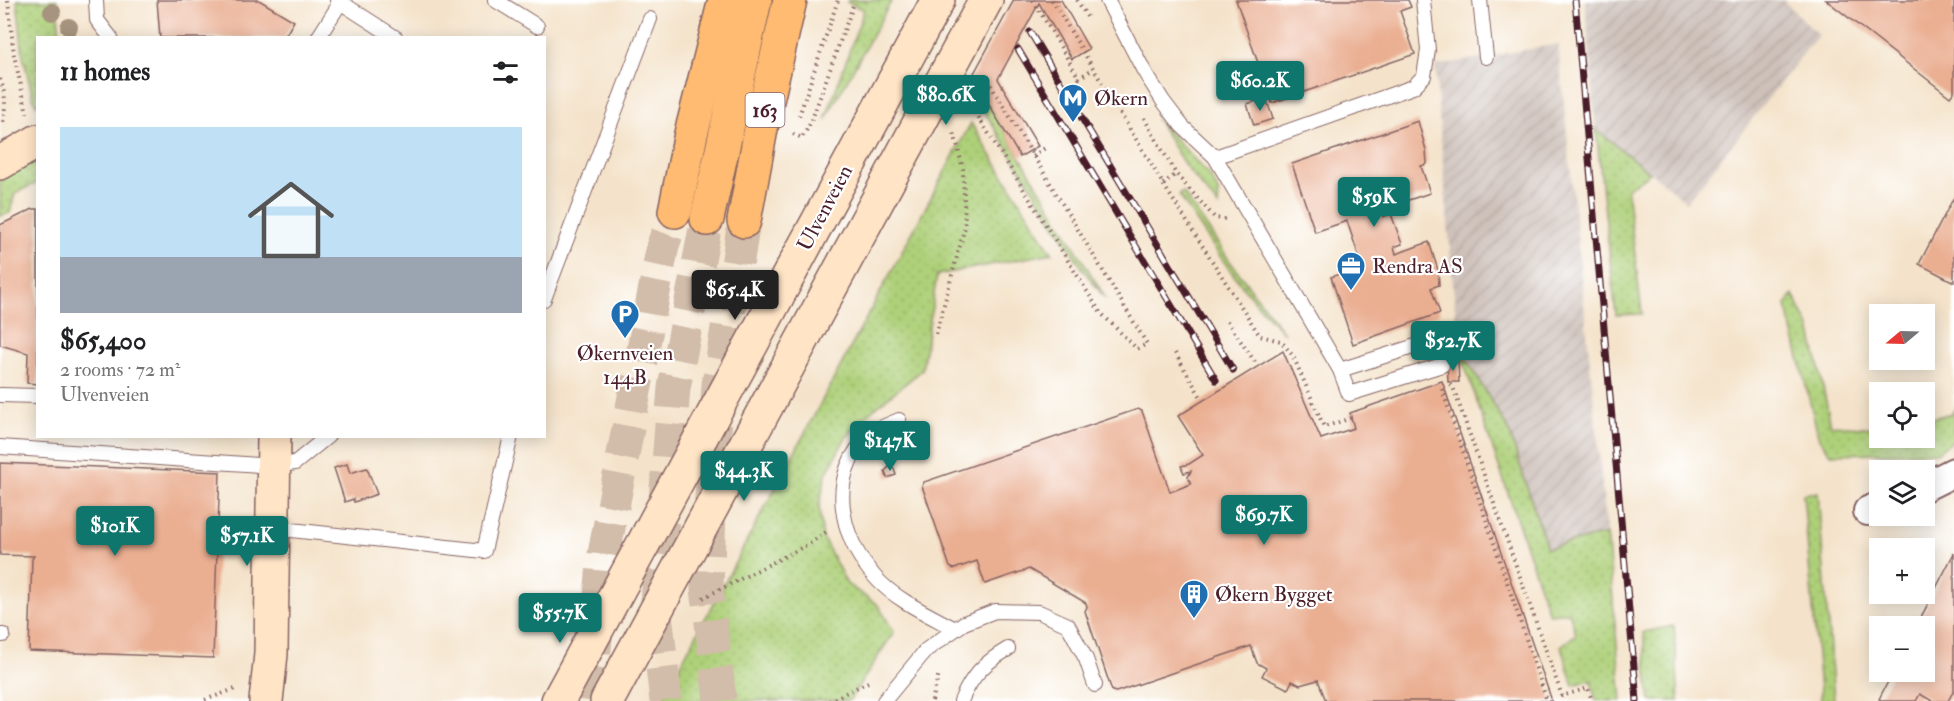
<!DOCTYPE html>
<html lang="en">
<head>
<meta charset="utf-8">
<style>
	body { margin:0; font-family:"IM FELL Double Pica",serif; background:#f6f6f6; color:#202124; height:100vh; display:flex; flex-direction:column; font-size:22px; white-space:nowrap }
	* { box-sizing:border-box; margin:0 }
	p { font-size:20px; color:#757577 }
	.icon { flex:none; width:33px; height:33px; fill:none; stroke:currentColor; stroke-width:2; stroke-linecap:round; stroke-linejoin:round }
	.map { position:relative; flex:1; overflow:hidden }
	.sheet { position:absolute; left:36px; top:36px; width:510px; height:402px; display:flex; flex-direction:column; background:#fff; border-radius:0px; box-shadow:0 3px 15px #0003 }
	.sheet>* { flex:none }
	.needle { width:39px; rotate:251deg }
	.controls { position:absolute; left:1869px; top:304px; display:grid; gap:12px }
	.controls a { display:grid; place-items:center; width:66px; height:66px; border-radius:0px; background:#fff; box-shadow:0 3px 15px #0003; font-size:30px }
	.price { position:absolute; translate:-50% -51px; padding:0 14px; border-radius:6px; background:#0f766e; color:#fff; font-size:20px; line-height:39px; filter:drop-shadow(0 2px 3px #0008) }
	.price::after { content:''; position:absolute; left:50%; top:36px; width:18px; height:14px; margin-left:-9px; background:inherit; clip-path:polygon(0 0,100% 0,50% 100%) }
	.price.current { background:#222; color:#fff }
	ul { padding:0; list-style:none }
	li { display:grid; align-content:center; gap:12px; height:318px; padding:0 24px }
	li+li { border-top:2px solid #e0e0e0 }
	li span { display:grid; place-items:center; height:186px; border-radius:0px; color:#555 }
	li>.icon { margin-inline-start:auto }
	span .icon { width:108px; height:108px; fill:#fffc; stroke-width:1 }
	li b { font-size:26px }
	h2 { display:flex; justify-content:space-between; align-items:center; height:72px; padding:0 24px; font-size:26px }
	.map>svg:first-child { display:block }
</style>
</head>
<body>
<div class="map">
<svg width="1954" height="701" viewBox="0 0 1954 701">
	<defs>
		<pattern id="industrial-furrows" width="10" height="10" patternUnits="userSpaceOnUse" patternTransform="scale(1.5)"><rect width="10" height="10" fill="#cec1ba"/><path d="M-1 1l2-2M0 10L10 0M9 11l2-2" fill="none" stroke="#b2a5a0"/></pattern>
		<pattern id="grass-dots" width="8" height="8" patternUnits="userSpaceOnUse" patternTransform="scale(1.5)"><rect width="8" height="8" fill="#aed079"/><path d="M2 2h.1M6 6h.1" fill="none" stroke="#97b269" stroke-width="1.8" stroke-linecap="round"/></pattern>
	</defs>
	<rect width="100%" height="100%" fill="#fff"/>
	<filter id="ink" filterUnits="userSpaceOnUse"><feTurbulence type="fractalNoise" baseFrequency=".0167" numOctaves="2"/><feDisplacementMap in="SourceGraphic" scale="12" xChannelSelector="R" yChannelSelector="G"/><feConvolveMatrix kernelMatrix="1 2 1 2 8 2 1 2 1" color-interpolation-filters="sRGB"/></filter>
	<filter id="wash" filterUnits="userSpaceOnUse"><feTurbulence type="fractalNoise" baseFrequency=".008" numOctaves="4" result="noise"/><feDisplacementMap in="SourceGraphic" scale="24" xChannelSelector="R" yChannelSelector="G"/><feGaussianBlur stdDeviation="1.35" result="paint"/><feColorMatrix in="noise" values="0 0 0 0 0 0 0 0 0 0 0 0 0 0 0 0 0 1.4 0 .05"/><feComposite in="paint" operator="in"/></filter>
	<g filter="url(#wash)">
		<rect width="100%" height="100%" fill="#f4e3ca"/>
		<g fill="url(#industrial-furrows)">
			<polygon points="1585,0 1783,0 1818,35 1687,202 1596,129"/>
			<polygon points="1558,44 1607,534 1547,548 1507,425 1458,346 1435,66"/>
		</g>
		<g fill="url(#grass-dots)" stroke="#7c7852" stroke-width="1.5">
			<polygon points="17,0 57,0 60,37 38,38 37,105 34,101 23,56"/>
			<polygon points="848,0 892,0 825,120 864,10 847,2"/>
			<polygon points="986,100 1106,299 1084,271 982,108"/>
			<polygon points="1156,118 1210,176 1219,193 1218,206 1186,167"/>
			<polygon points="971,123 1052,253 937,275 922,370 870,412 845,439 826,474 819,507 823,538 847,584 878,605 894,632 849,701 661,701"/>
			<polygon points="1596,129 1650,173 1627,189 1642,314 1616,315"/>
			<polygon points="37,161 37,183 15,193 10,213 0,216 0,180 2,177"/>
			<path d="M1183,192L1229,260L1284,333C1242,292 1211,244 1179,195Z"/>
			<polygon points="1793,294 1811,331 1831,425 1879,428 1880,438 1924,438 1925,430 1933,418 1952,413 1954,408 1954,439 1938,452 1831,454 1819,439 1786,305"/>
			<polygon points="1458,346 1508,428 1547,548 1607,534 1622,701 1596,701 1591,680 1573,685 1561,646 1576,634 1569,612 1549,614"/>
			<polygon points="1818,492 1834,701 1821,701 1803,494"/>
			<polygon points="1674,626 1679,701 1650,701 1643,632"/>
		</g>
		<g id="blocks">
			<g fill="#eaae91">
				<polygon points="157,0 259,0 294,21 284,38 160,38"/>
				<polygon points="1014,0 1061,0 1089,49 1072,59 1039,3 998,79 1038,146 1020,157 986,100 982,108 961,97"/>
				<polygon points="1236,0 1408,0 1411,7 1400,11 1415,54 1272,103"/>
				<polygon points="1826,0 1954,0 1954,92 1950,97"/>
				<polygon points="1266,98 1273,119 1254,125 1247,104"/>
				<polygon points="1418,121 1426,150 1427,164 1421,166 1430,193 1381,209 1383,217 1391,214 1402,244 1394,247 1396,254 1429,242 1438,270 1439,285 1431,288 1440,313 1353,344 1331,277 1362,266 1347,221 1315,232 1292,164"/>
				<polygon points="1954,197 1954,282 1919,264"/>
				<polygon points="33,209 38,209 38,384 27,383 28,353 0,345 0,225"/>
				<polygon points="1283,351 1321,439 1354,428 1350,413 1442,381 1552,701 1326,701 1318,680 1300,685 1292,681 1288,689 1262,676 1266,668 1257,663 1251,646 1116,692 1112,691 1085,611 1087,607 1086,603 1029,569 985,584 977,561 954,569 950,567 922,486 924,482 1138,409 1142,411 1170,492 1191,484 1188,477 1191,471 1184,473 1181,466 1189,464 1203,455 1178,416"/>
				<polygon points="1447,361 1458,361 1459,382 1448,382"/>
				<polygon points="0,463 220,472 213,658 29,651 32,559 34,556 0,555"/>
				<polygon points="347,464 350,473 367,468 377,494 354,502 353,499 345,502 334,468"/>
				<polygon points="890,466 894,469 896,475 887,478 885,471"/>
				<polygon points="1954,553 1954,690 1948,701 1932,701 1920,694 1916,701 1884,701 1879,699 1893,672 1924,672 1924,627 1916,627"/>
			</g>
		</g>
	</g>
	<g filter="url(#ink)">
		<use href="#blocks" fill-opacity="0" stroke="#866463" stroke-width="1.5"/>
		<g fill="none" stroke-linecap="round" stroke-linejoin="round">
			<g stroke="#d2bcaa" stroke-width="33" stroke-dasharray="33 16" stroke-linecap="butt">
				<polyline points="590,701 604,554 663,245 675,211"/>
				<polyline points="666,701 656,614 674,388 707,219"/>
				<polyline points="720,701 707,588 710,513 718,385 744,221"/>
			</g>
			<g stroke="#866463" stroke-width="16">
				<g id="lane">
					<polyline points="96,0 97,20 111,38"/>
					<polyline points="337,0 396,38"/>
					<polyline points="495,0 537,26"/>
					<polyline points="1107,0 1144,71 1163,101 1182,126 1215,157 1340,370 1349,394 1442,365"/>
					<polyline points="1480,0 1486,57"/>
					<polyline points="318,38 342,0"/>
					<polyline points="1215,157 1413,87 1424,76 1428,50 1423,0"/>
					<polyline points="544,299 650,19"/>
					<polyline points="1340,370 1441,338"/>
					<polyline points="0,395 38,396"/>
					<path d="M899,420C890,424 878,428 871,434C826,473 839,537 875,577C894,599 929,615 955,629"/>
					<polyline points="0,447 273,466 295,463 328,436"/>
					<polyline points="273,528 484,551 511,436"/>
					<polyline points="0,635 3,635"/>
					<polyline points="884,701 926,650 964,623 995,611 1039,612 1068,625 1086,659 1095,685"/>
					<path d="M961,701C972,675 984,663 1008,649"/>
				</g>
			</g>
			<g stroke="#866463" stroke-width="32">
				<g id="street">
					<polyline points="1924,487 1954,472"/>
					<polyline points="1868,511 1880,506"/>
				</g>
			</g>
			<g stroke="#866463" stroke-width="36">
				<g id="secondary">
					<polyline points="0,163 38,141"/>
					<polyline points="266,701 271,654 274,436"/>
					<polyline points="558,701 938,0"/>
					<polyline points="607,701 986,0"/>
				</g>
			</g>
			<g stroke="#866463" stroke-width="36">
				<g id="highway">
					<polyline points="675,211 691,134 725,0"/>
					<polyline points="707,219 755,0"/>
					<polyline points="744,221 763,118 790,0"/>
				</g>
			</g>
			<g stroke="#866463" stroke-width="4" stroke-dasharray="1.5 4.5" stroke-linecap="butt">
				<polyline points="8,0 14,55 27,113"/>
				<polyline points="1033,0 1079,78 1093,69"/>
				<polyline points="1052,0 1163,184 1260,336 1281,341 1293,356 1324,427 1351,418"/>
				<polyline points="1077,0 1089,20"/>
				<path d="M0,79C6,94 6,107 3,123"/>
				<polyline points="969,102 1100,312 1137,349 1147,344 984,74"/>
				<polyline points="799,116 838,0"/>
				<polyline points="1144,118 1176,174 1215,218 1225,219"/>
				<polyline points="793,134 802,138 811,122 854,3"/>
				<polyline points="1033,156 1045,148"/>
				<polyline points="1163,184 1176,174"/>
				<polyline points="1227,321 1257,365"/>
				<polyline points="936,334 965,227 963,169 954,132"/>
				<polyline points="1175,353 1202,399"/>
				<polyline points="1450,385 1453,387 1562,696 1588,688 1592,701"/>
				<polyline points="1442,389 1547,701"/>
				<polyline points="703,598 809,544 826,532"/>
				<polyline points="205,700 235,689"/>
				<polyline points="829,701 868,682"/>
				<polyline points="932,701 939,673"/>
			</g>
			<use href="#lane" stroke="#fff" stroke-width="14"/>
			<use href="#street" stroke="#fff" stroke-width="28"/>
			<use href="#secondary" stroke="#ffe4c6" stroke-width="33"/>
			<use href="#highway" stroke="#ffbb71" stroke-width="33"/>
			<g stroke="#4a1f2b" stroke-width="7">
				<g id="rail">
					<polyline points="1575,0 1637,701"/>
					<polyline points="1030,32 1233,370"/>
					<polyline points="1018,49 1216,380"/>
				</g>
			</g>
			<use href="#rail" stroke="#fff" stroke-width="4.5" stroke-dasharray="14" stroke-linecap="butt"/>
		</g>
		<g fill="#a7947f">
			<circle cx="52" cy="12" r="9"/>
			<circle cx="69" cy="27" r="9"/>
		</g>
	</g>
	<defs>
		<g id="metro-pin" transform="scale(1.5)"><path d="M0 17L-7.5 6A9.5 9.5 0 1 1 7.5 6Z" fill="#1f6fb2" stroke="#fff"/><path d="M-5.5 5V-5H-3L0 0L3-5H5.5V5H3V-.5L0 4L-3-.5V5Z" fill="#fff"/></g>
		<g id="office-pin" transform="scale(1.5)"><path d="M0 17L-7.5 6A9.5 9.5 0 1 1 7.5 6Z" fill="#1f6fb2" stroke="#fff"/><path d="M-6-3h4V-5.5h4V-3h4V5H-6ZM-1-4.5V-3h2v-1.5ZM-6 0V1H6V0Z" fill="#fff"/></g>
		<g id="parking-pin" transform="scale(1.5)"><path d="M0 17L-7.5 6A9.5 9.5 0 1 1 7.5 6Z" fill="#1f6fb2" stroke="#fff"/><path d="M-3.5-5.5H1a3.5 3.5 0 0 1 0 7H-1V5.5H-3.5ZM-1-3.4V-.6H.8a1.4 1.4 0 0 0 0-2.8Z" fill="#fff"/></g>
		<g id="building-pin" transform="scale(1.5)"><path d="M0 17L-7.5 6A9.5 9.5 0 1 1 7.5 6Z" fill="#1f6fb2" stroke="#fff"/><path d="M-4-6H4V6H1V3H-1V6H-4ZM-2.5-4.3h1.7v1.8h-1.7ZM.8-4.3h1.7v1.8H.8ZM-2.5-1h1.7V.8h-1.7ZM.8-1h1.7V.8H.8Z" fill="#fff"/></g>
	</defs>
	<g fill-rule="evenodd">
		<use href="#metro-pin" x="1073" y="98"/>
		<use href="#office-pin" x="1351" y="266"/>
		<use href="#parking-pin" x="625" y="314"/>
		<use href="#building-pin" x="1194" y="594"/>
	</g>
	<g text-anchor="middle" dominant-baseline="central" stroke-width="4.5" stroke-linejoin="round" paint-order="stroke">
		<rect fill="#fff" stroke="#80626b" stroke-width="1.5" x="745.5" y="93" width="39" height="34" rx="4.5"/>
		<g font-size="20" font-weight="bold" fill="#4a1f2b">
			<text x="765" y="110">163</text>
		</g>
		<g font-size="21" fill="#4a1f2b" stroke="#fff" text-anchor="start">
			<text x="1094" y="98">Økern</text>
			<text x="1372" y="266">Rendra AS</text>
			<text x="625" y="353" text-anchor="middle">Økernveien<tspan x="625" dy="24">144B</tspan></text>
			<text x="1215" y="594">Økern Bygget</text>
		</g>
		<g font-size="21" fill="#4a1f2b" stroke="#fff">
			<text transform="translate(825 208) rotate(-62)">Ulvenveien</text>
		</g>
	</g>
</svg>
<div class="controls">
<a><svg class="needle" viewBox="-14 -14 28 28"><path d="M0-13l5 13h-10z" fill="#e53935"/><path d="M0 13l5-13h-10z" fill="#757577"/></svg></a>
<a><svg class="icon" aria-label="locate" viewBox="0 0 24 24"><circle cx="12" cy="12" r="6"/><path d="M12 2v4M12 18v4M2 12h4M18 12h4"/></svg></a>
<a><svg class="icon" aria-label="layers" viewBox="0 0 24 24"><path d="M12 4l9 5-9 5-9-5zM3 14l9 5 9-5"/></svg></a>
<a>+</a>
<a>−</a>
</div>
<b class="price" style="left:1260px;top:112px">$60.2K</b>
<b class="price" style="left:946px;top:126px">$80.6K</b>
<b class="price" style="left:1374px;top:228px">$59K</b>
<b class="price current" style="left:735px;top:321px">$65.4K</b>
<b class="price" style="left:1453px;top:372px">$52.7K</b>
<b class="price" style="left:890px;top:472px">$147K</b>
<b class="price" style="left:744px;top:502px">$44.3K</b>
<b class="price" style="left:1264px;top:546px">$69.7K</b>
<b class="price" style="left:115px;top:557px">$101K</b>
<b class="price" style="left:247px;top:567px">$57.1K</b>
<b class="price" style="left:560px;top:644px">$55.7K</b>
<section class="sheet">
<h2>11 homes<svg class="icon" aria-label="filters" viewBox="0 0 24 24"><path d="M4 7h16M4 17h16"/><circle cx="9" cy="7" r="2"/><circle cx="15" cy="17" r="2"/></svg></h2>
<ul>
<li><span style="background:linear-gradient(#bfe0f5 70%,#9aa5b1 0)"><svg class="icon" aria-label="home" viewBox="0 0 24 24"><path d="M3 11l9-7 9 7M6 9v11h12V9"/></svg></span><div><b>$65,400</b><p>2 rooms · 72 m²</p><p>Ulvenveien</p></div></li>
</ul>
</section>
</div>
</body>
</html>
